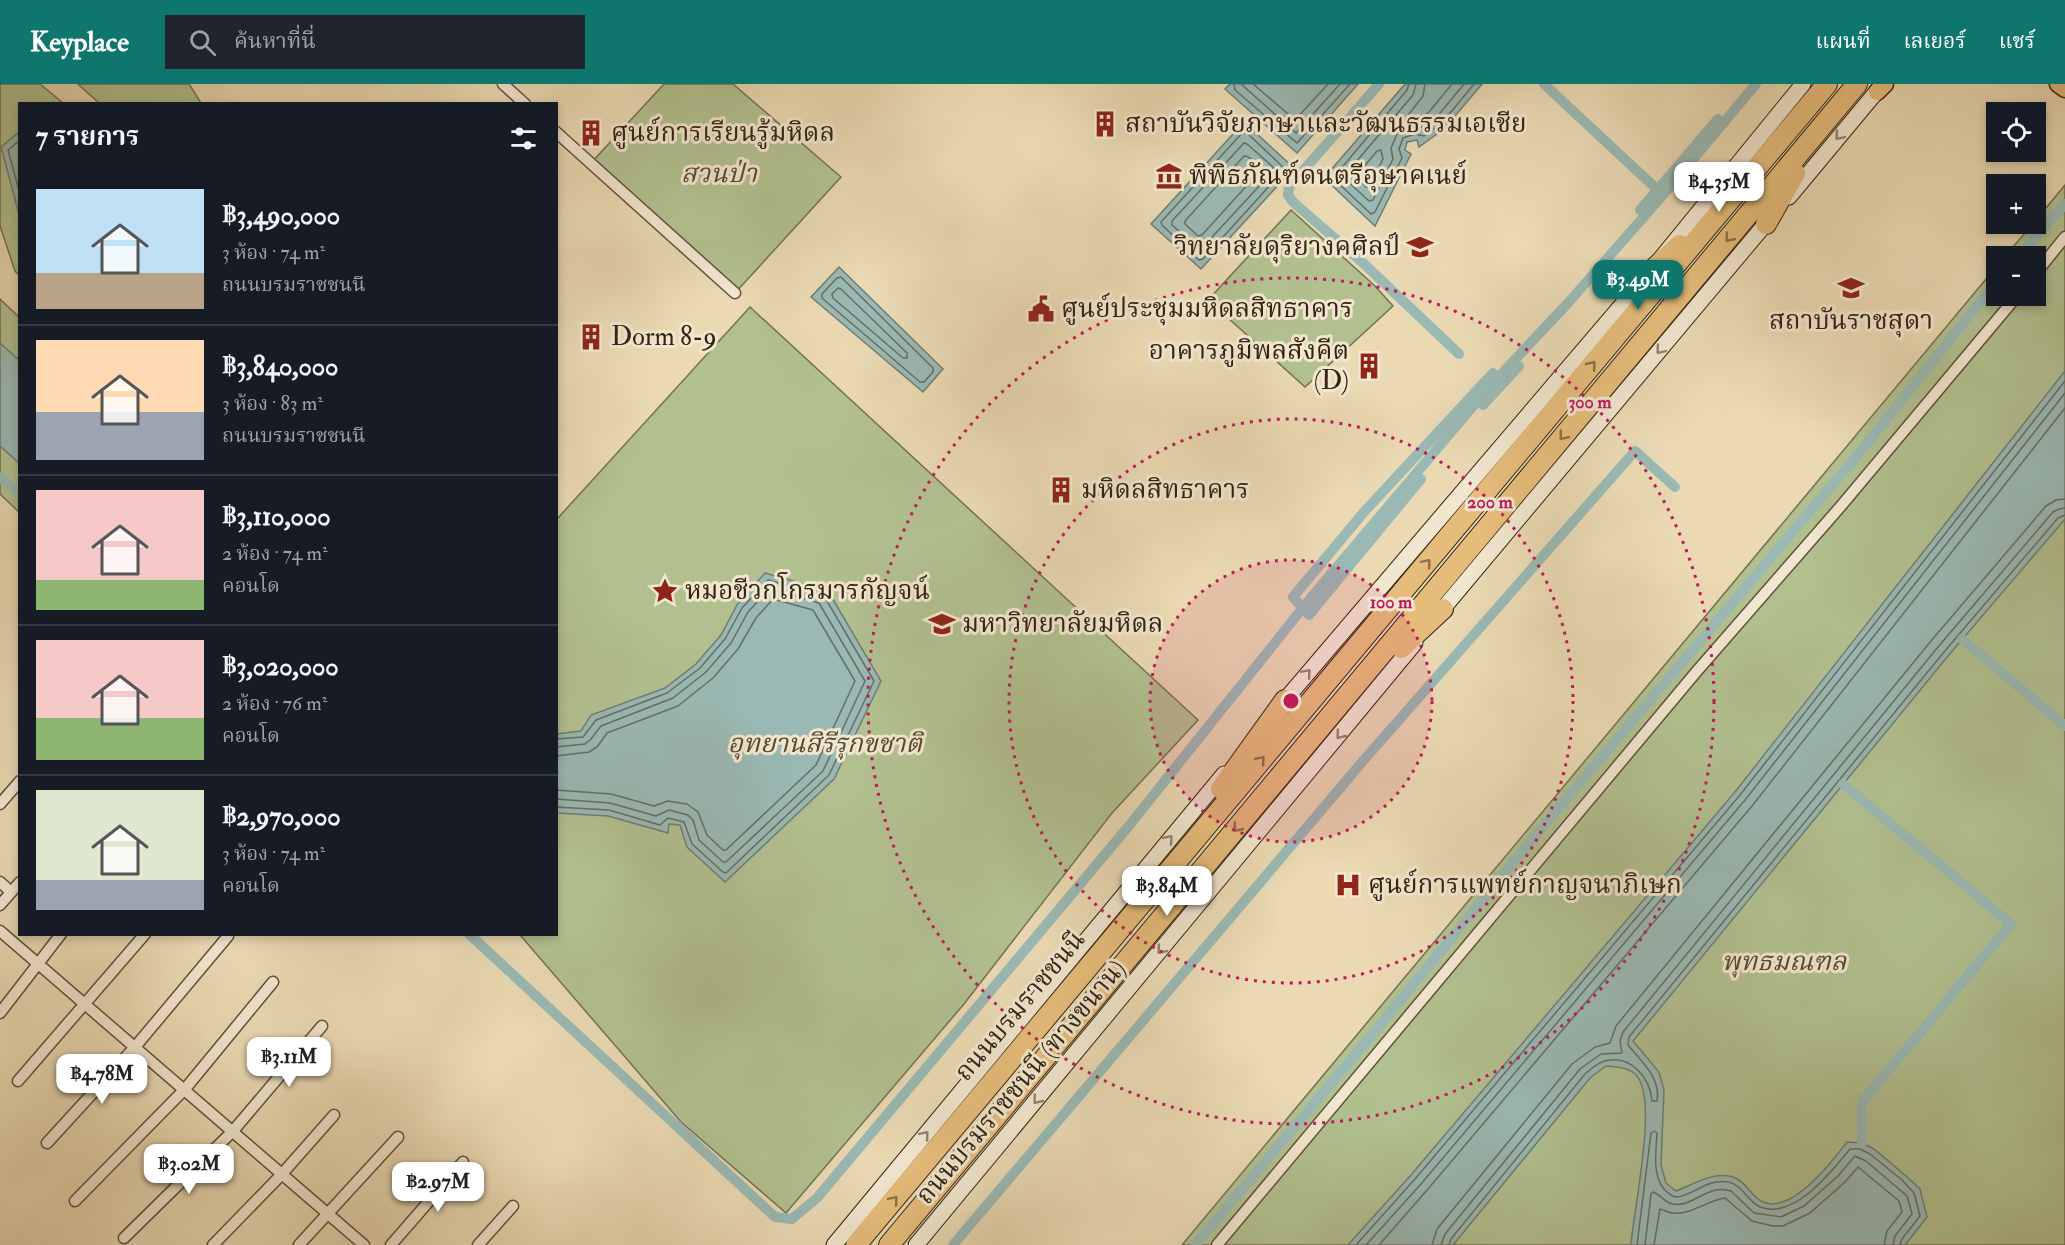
<!DOCTYPE html>
<html lang="th">
<head>
<meta charset="utf-8">
<style>
	body { margin:0; font-family:"IM FELL Double Pica","Noto Serif Thai",serif; background:#20242c; color:#f1f3f6; height:100vh; display:flex; flex-direction:column; font-size:22px; white-space:nowrap }
	* { box-sizing:border-box; margin:0 }
	p { font-size:20px; color:#9ea1a6 }
	.icon { flex:none; width:33px; height:33px; fill:none; stroke:currentColor; stroke-width:2; stroke-linecap:round; stroke-linejoin:round }
	.map { position:relative; flex:1; overflow:hidden }
	.details { position:absolute; left:18px; top:18px; width:540px; height:834px; display:flex; flex-direction:column; background:#171b24; border-radius:0px; box-shadow:0 3px 9px #0003 }
	.details>* { flex:none }
	.controls { position:absolute; left:1986px; top:18px; display:grid; gap:12px }
	.controls a { display:grid; place-items:center; width:60px; height:60px; border-radius:0px; background:#171b24; box-shadow:0 3px 9px #0003; font-size:30px }
	.price { position:absolute; translate:-50% -51px; padding:0 14px; border-radius:12px; background:#fff; color:#222; font-size:20px; line-height:39px; filter:drop-shadow(0 2px 3px #0008) }
	.price::after { content:''; position:absolute; left:50%; top:36px; width:18px; height:14px; margin-left:-9px; background:inherit; clip-path:polygon(0 0,100% 0,50% 100%) }
	.price.current { background:#0f766e; color:#fff }
	ul { padding:0; list-style:none }
	li { display:flex; align-items:center; gap:18px; height:150px; padding:0 18px }
	li+li { border-top:2px solid #363941 }
	li span { display:grid; place-items:center; flex:none; width:168px; height:120px; border-radius:0px; color:#555 }
	li>.icon { margin-inline-start:auto }
	span .icon { width:72px; height:72px; fill:#fffc; stroke-width:1 }
	li b { font-size:26px }
	h2 { display:flex; justify-content:space-between; align-items:center; height:72px; padding:0 18px; font-size:26px }
	header { display:flex; align-items:center; gap:36px; box-sizing:border-box; height:84px; padding:0 30px; background:#0f766e; color:#fff }
	header strong { font-size:28px }
	nav { display:flex; gap:33px; margin-inline-start:auto; font-size:21px }
	.search { width:420px; height:54px; background:#20242c; display:flex; align-items:center; gap:15px; box-sizing:border-box; padding:0 21px; border-radius:0px; color:#9ea1a6; font-size:22px }
	.map>svg:first-child { display:block }
</style>
</head>
<body>
<header>
<strong>Keyplace</strong>
<div class="search"><svg class="icon" aria-label="search" viewBox="0 0 24 24"><circle cx="10" cy="10" r="6"/><path d="M15 15l6 6"/></svg>ค้นหาที่นี่</div>
<nav><a>แผนที่</a><a>เลเยอร์</a><a>แชร์</a></nav>
</header>
<div class="map">
<svg width="2065" height="1161" viewBox="0 0 2065 1161">
	<rect width="100%" height="100%" fill="#ead9b3"/>
	<filter id="stains"><feTurbulence type="fractalNoise" baseFrequency=".00333" numOctaves="4"/><feColorMatrix values="0 0 0 0 .2 0 0 0 0 .09 0 0 0 0 .02 0 0 0 .5 -.17"/></filter>
	<radialGradient id="worn" r=".72"><stop offset=".6" stop-color="#630" stop-opacity="0"/><stop offset="1" stop-color="#630" stop-opacity=".3"/></radialGradient>
	<g fill="#b2c090" stroke="#727252" stroke-width="1.5">
		<polygon points="0,0 40,0 63,19 20,20 19,191 15,187 0,142"/>
		<polygon points="78,0 189,0 201,19 99,19"/>
		<polygon points="664,0 733,0 841,93 735,209 591,79"/>
		<polygon points="2065,101 2065,1161 1182,1161 1996,183 1996,212 2036,212 2036,172 2005,172 2033,140 2036,140 2036,136"/>
		<polygon points="1291,126 1375,202 1393,222 1305,303 1208,216"/>
		<polygon points="0,215 19,233 19,428 0,410"/>
		<polygon points="750,223 1198,636 1112,729 964,920 786,1129 681,1038 520,851 556,850 557,435"/>
	</g>
	<g fill="#9ab9b4" stroke="#717d74" stroke-width="1.5">
		<polygon points="1230,0 1358,0 1297,69 1225,5"/>
		<polygon points="1405,0 1482,0 1445,44 1419,63 1417,56 1407,58 1405,66 1411,70 1375,142 1324,94"/>
		<polygon points="1244,38 1294,84 1201,185 1151,140"/>
		<polygon points="19,48 19,130 1,63"/>
		<polygon points="839,183 943,285 923,308 811,213"/>
		<polygon points="0,259 19,276 19,379 0,362"/>
		<path d="M2065,287V435L1948,572L1633,957L1659,988L1664,1006L1661,1081L1666,1099L1676,1107C1692,1101 1710,1089 1729,1092C1744,1094 1749,1110 1761,1117C1790,1133 1832,1078 1847,1058L1862,1059L1874,1065L1906,1092L1920,1105L1927,1133L1905,1161H1631C1633,1126 1659,1015 1636,991C1628,983 1616,983 1606,982L1590,994L1453,1161H1348L1411,1091L1735,708Z"/>
		<polygon points="765,489 828,507 881,597 834,695 725,798 687,763 680,741 669,740 668,749 608,732 557,729 557,650 581,647 591,631 665,604 696,580 721,551 737,521"/>
	</g>
	<g fill="none" stroke-linecap="round" stroke-linejoin="round">
		<g stroke="#666e64" stroke-width="1.5">
			<polyline points="1234,0 1235,6 1297,59 1350,0"/>
			<polyline points="1241,0 1296,49 1340,0"/>
			<polyline points="1253,0 1295,36 1328,0"/>
			<polyline points="1409,0 1407,6 1334,93 1335,96 1371,130 1375,128 1402,74 1399,65 1403,54 1415,50 1424,52 1441,40 1474,0"/>
			<polyline points="1416,0 1413,11 1344,92 1345,95 1369,117 1373,116 1393,75 1391,64 1397,50 1405,45 1424,43 1436,34 1464,0"/>
			<polyline points="1425,0 1423,12 1409,30 1411,34 1421,34 1429,28 1452,0"/>
			<polygon points="1243,48 1247,49 1283,83 1284,86 1203,175 1199,176 1162,141 1161,138"/>
			<polyline points="20,56 8,66 20,110"/>
			<polygon points="1244,59 1247,60 1273,83 1273,87 1202,164 1199,165 1172,141 1172,137"/>
			<polygon points="1381,66 1383,75 1370,101 1366,103 1357,94 1357,91 1377,67"/>
			<path d="M1244,72C1250,72 1260,82 1260,87L1202,151L1198,152L1185,140V137Z"/>
			<polygon points="841,193 933,284 933,288 924,298 920,298 822,214 822,210 837,194"/>
			<polygon points="838,204 841,205 907,269 907,274 903,274 833,214 832,210"/>
			<polyline points="556,655 583,653 596,636 667,609 700,584 725,555 742,524 768,496 824,512 874,597 829,691 726,789 723,788 692,760 684,738 668,734 660,741 609,726 556,723"/>
			<polyline points="556,663 585,660 591,655 601,642 673,614 706,588 731,559 748,528 770,504 819,519 865,597 823,687 726,778 723,778 699,756 693,736 688,731 669,726 656,732 610,719 556,715"/>
			<polyline points="556,672 589,668 597,663 607,649 678,622 713,594 738,565 756,534 773,515 813,526 855,597 816,681 726,766 723,766 707,751 698,728 687,720 668,717 654,722 611,710 556,706"/>
			<polyline points="1356,1161 1415,1095 1740,711 2065,297"/>
			<polyline points="1366,1161 1421,1100 1745,716 2065,309"/>
			<polyline points="1379,1161 1428,1105 1752,722 2065,324"/>
			<polyline points="1432,1161 1437,1145 1572,980 1595,963 1610,959 1616,942 1931,557 2046,422 2056,416 2065,415"/>
			<polyline points="1441,1161 1445,1150 1580,985 1601,970 1622,969 1620,957 1623,948 1938,563 2053,428 2059,425 2065,424"/>
			<path d="M1449,1161L1451,1155L1585,990C1590,986 1598,978 1605,977C1631,970 1650,994 1652,1017H1657C1661,994 1642,978 1628,961L1629,953L1944,568L2058,434L2065,431"/>
			<path d="M1637,1161L1651,1049L1654,1047L1657,1049C1656,1069 1651,1095 1668,1109C1671,1111 1673,1113 1676,1113C1691,1113 1707,1094 1728,1098C1742,1100 1748,1118 1760,1123C1794,1136 1831,1088 1850,1065H1860L1870,1070L1902,1096L1914,1109L1920,1132L1902,1155L1900,1161"/>
			<path d="M1645,1161L1651,1110L1653,1108C1660,1110 1665,1119 1673,1120C1692,1124 1709,1099 1731,1107L1754,1129L1781,1133L1804,1122L1838,1092L1855,1072L1866,1077L1907,1112L1912,1130L1895,1152L1893,1161"/>
			<path d="M1654,1161L1660,1125C1664,1126 1669,1129 1673,1129C1691,1131 1708,1116 1725,1114L1752,1137L1773,1142H1783L1810,1129L1844,1099L1858,1083L1899,1117L1902,1128L1887,1147L1884,1161"/>
		</g>
		<g stroke="#9ab9b4" stroke-width="10">
			<polyline points="1379,0 1289,103 1288,111 1293,118 1363,179 1459,270"/>
			<polyline points="1544,0 1662,110"/>
			<polyline points="1640,126 1718,35"/>
			<polyline points="2019,172 2065,120"/>
			<polyline points="1483,321 1519,282"/>
			<polyline points="0,393 20,410"/>
			<polyline points="1421,395 1309,531 1293,513 1364,428 1493,289"/>
			<polyline points="1962,555 2065,642"/>
			<polyline points="1843,700 2011,840 1862,1018 1862,1059"/>
			<polyline points="469,850 775,1133 792,1135 817,1114 1128,743 1309,516 1491,301 1568,219 1663,111 1756,0"/>
			<polyline points="953,1161 1363,677 1635,367 1675,403"/>
			<polyline points="1195,1161 1382,939 1535,752 1861,367 1996,198"/>
		</g>
		<g stroke="#61503b" stroke-width="13">
			<g id="street">
				<polyline points="503,0 525,20"/>
				<polyline points="556,48 735,209"/>
				<polyline points="2036,189 2065,153"/>
				<polyline points="0,720 20,697"/>
				<polyline points="0,798 11,808"/>
				<polyline points="0,821 20,798"/>
				<polyline points="0,847 364,1161"/>
				<polyline points="0,929 61,850"/>
				<polyline points="18,997 145,850"/>
				<polyline points="47,1059 135,963 228,852"/>
				<polyline points="75,1117 185,1005 273,898"/>
				<polyline points="124,1154 233,1047 322,942"/>
				<polyline points="213,1161 282,1090 334,1031"/>
				<polyline points="299,1161 398,1053"/>
				<polyline points="391,1161 463,1078"/>
				<polyline points="478,1161 513,1122"/>
				<polyline points="1217,1161 1697,587 1841,422 2017,212"/>
			</g>
		</g>
		<g stroke="#332313" stroke-width="17">
			<g id="secondary">
				<polyline points="1789,113 1883,0"/>
				<polyline points="1436,533 1773,131"/>
				<polyline points="1279,623 1649,189 1803,0"/>
				<polyline points="834,1161 1224,690"/>
				<polyline points="916,1161 1415,559"/>
			</g>
		</g>
		<g stroke="#332313" stroke-width="19">
			<g id="primary">
				<polyline points="2058,0 2065,5"/>
				<polyline points="1877,8 1885,0"/>
			</g>
		</g>
		<g stroke="#332313" stroke-width="22">
			<g id="highway">
				<polyline points="1766,140 1795,89"/>
				<polyline points="1649,189 1680,161"/>
				<polyline points="1401,564 1443,525"/>
				<polyline points="1221,705 1285,616"/>
				<polyline points="856,1161 1827,0"/>
				<polyline points="889,1161 1857,0"/>
			</g>
		</g>
		<use href="#street" stroke="#f1e6ce" stroke-width="10"/>
		<use href="#secondary" stroke="#f1e6ce" stroke-width="15"/>
		<use href="#primary" stroke="#e5bc7a" stroke-width="16"/>
		<use href="#highway" stroke="#e5bc7a" stroke-width="20"/>
	</g>
	<defs><path id="oneway-chevron" d="M-2-3.5L2.5 0L-2 3.5" fill="none" stroke-width="1.6" stroke-linecap="round" stroke-linejoin="round" transform="scale(1.5)"/></defs>
	<g stroke="#928470">
		<use href="#oneway-chevron" transform="translate(1839 52) rotate(130)"/>
		<use href="#oneway-chevron" transform="translate(1660 266) rotate(130)"/>
		<use href="#oneway-chevron" transform="translate(1307 589) rotate(-50)"/>
		<use href="#oneway-chevron" transform="translate(1340 651) rotate(129)"/>
		<use href="#oneway-chevron" transform="translate(1169 755) rotate(-50)"/>
		<use href="#oneway-chevron" transform="translate(1161 866) rotate(130)"/>
		<use href="#oneway-chevron" transform="translate(1037 1016) rotate(129)"/>
		<use href="#oneway-chevron" transform="translate(925 1051) rotate(-50)"/>
	</g>
	<g stroke="#8c7046">
		<use href="#oneway-chevron" transform="translate(1729 154) rotate(130)"/>
		<use href="#oneway-chevron" transform="translate(1592 281) rotate(-50)"/>
		<use href="#oneway-chevron" transform="translate(1563 352) rotate(130)"/>
		<use href="#oneway-chevron" transform="translate(1427 479) rotate(-50)"/>
		<use href="#oneway-chevron" transform="translate(1261 676) rotate(-50)"/>
		<use href="#oneway-chevron" transform="translate(1237 744) rotate(130)"/>
		<use href="#oneway-chevron" transform="translate(894 1116) rotate(-50)"/>
	</g>
	<circle cx="1291" cy="617" r="141" fill="#c2185b" fill-opacity=".12"/>
	<g fill="none" stroke="#c2185b" stroke-width="3" stroke-dasharray="3 6">
		<circle cx="1291" cy="617" r="141"/>
		<circle cx="1291" cy="617" r="282"/>
		<circle cx="1291" cy="617" r="423"/>
	</g>
	<defs>
		<g id="building-bare" transform="scale(2.07)"><path d="M-4-6H4V6H1V3H-1V6H-4ZM-2.5-4.3h1.7v1.8h-1.7ZM.8-4.3h1.7v1.8H.8ZM-2.5-1h1.7V.8h-1.7ZM.8-1h1.7V.8H.8Z" fill="#8f2418" stroke="#f1e6ce" stroke-width="2.5" paint-order="stroke"/></g>
		<g id="museum-bare" transform="scale(2.07)"><path d="M0-6L6-3V-2H-6V-3ZM-5-1h2V3h-2ZM-1-1h2V3h-2ZM3-1h2V3H3ZM-6 4H6V6H-6Z" fill="#8f2418" stroke="#f1e6ce" stroke-width="2.5" paint-order="stroke"/></g>
		<g id="university-bare" transform="scale(2.07)"><path d="M0-5L7-2L0 1L-7-2ZM-4 1L0 2.5L4 1V4Q0 6-4 4Z" fill="#8f2418" stroke="#f1e6ce" stroke-width="2.5" paint-order="stroke"/></g>
		<g id="civic-bare" transform="scale(2.07)"><path d="M-.6-6.5H3V-4.5H.6V-3L4-1V1h2V6H-6V1h2V-1L-.6-3ZM-1.2 2.5V6h2.4V2.5Z" fill="#8f2418" stroke="#f1e6ce" stroke-width="2.5" paint-order="stroke"/></g>
		<g id="sight-bare" transform="scale(2.07)"><path d="M0-6L1.8-2.2L6-1.7L2.9 1.2L3.7 5.4L0 3.3L-3.7 5.4L-2.9 1.2L-6-1.7L-1.8-2.2Z" fill="#8f2418" stroke="#f1e6ce" stroke-width="2.5" paint-order="stroke"/></g>
		<g id="hospital-bare" transform="scale(2.07)"><path d="M-5-5h3v3.5h4V-5h3V5h-3V1.5h-4V5h-3Z" fill="#8f2418" stroke="#f1e6ce" stroke-width="2.5" paint-order="stroke"/></g>
	</defs>
	<g fill-rule="evenodd">
		<use href="#building-bare" x="1105" y="40"/>
		<use href="#building-bare" x="591" y="49"/>
		<use href="#museum-bare" x="1169" y="92"/>
		<use href="#university-bare" x="1420" y="163"/>
		<use href="#university-bare" x="1851" y="204"/>
		<use href="#civic-bare" x="1041" y="225"/>
		<use href="#building-bare" x="591" y="253"/>
		<use href="#building-bare" x="1369" y="282"/>
		<use href="#building-bare" x="1061" y="406"/>
		<use href="#sight-bare" x="665" y="507"/>
		<use href="#university-bare" x="942" y="540"/>
		<use href="#hospital-bare" x="1348" y="801"/>
	</g>
	<g text-anchor="middle" dominant-baseline="central" stroke-width="6" stroke-linejoin="round" paint-order="stroke">
		<g font-size="26" fill="#332313" stroke="#f1e6ce" text-anchor="start">
			<text x="1125" y="40">สถาบันวิจัยภาษาและวัฒนธรรมเอเชีย</text>
			<text x="611" y="49">ศูนย์การเรียนรู้มหิดล</text>
			<text x="1189" y="92">พิพิธภัณฑ์ดนตรีอุษาคเนย์</text>
			<text x="1400" y="163" text-anchor="end">วิทยาลัยดุริยางคศิลป์</text>
			<text x="1061" y="225">ศูนย์ประชุมมหิดลสิทธาคาร</text>
			<text x="1851" y="237" text-anchor="middle">สถาบันราชสุดา</text>
			<text x="611" y="253">Dorm 8-9</text>
			<text x="1349" y="267" text-anchor="end">อาคารภูมิพลสังคีต<tspan x="1349" dy="30">(D)</tspan></text>
			<text x="1081" y="406">มหิดลสิทธาคาร</text>
			<text x="685" y="507">หมอชีวกโกรมารกัญจน์</text>
			<text x="962" y="540">มหาวิทยาลัยมหิดล</text>
			<text x="1368" y="801">ศูนย์การแพทย์กาญจนาภิเษก</text>
		</g>
		<g font-size="26" font-style="italic" fill="#534a32" stroke="#f1e6ce">
			<text x="719" y="90">สวนป่า</text>
			<text x="825" y="660">อุทยานสิรีรุกขชาติ</text>
			<text x="1784" y="878">พุทธมณฑล</text>
		</g>
		<g font-size="26" fill="#332313" stroke="#f1e6ce">
			<text transform="translate(1020 922) rotate(-50)">ถนนบรมราชชนนี</text>
			<text transform="translate(1021 998) rotate(-50)">ถนนบรมราชชนนี (ทางขนาน)</text>
		</g>
	</g>
	<circle cx="1291" cy="617" r="9" fill="#c2185b" stroke="#f1e6ce" stroke-width="3"/>
	<g font-size="18" text-anchor="middle" font-weight="bold" fill="#c2185b" stroke="#f1e6ce" stroke-width="6" stroke-linejoin="round" paint-order="stroke">
		<text x="1590" y="324">300 m</text>
		<text x="1490" y="424">200 m</text>
		<text x="1391" y="524">100 m</text>
	</g>
	<rect width="100%" height="100%" filter="url(#stains)"/>
	<rect width="100%" height="100%" fill="url(#worn)"/>
</svg>
<div class="controls">
<a><svg class="icon" aria-label="locate" viewBox="0 0 24 24"><circle cx="12" cy="12" r="6"/><path d="M12 2v4M12 18v4M2 12h4M18 12h4"/></svg></a>
<a>+</a>
<a>−</a>
</div>
<b class="price" style="left:1719px;top:129px">฿4.35M</b>
<b class="price current" style="left:1638px;top:227px">฿3.49M</b>
<b class="price" style="left:1167px;top:833px">฿3.84M</b>
<b class="price" style="left:289px;top:1004px">฿3.11M</b>
<b class="price" style="left:102px;top:1021px">฿4.78M</b>
<b class="price" style="left:189px;top:1111px">฿3.02M</b>
<b class="price" style="left:438px;top:1129px">฿2.97M</b>
<section class="details">
<h2>7 รายการ<svg class="icon" aria-label="filters" viewBox="0 0 24 24"><path d="M4 7h16M4 17h16"/><circle cx="9" cy="7" r="2"/><circle cx="15" cy="17" r="2"/></svg></h2>
<ul>
<li><span style="background:linear-gradient(#bfe0f5 70%,#b9a48a 0)"><svg class="icon" aria-label="home" viewBox="0 0 24 24"><path d="M3 11l9-7 9 7M6 9v11h12V9"/></svg></span><div><b>฿3,490,000</b><p>3 ห้อง · 74 m²</p><p>ถนนบรมราชชนนี</p></div></li>
<li><span style="background:linear-gradient(#ffd9b3 60%,#9aa5b1 0)"><svg class="icon" aria-label="home" viewBox="0 0 24 24"><path d="M3 11l9-7 9 7M6 9v11h12V9"/></svg></span><div><b>฿3,840,000</b><p>3 ห้อง · 83 m²</p><p>ถนนบรมราชชนนี</p></div></li>
<li><span style="background:linear-gradient(#f6c9c9 75%,#8fb573 0)"><svg class="icon" aria-label="home" viewBox="0 0 24 24"><path d="M3 11l9-7 9 7M6 9v11h12V9"/></svg></span><div><b>฿3,110,000</b><p>2 ห้อง · 74 m²</p><p>คอนโด</p></div></li>
<li><span style="background:linear-gradient(#f6c9c9 65%,#8fb573 0)"><svg class="icon" aria-label="home" viewBox="0 0 24 24"><path d="M3 11l9-7 9 7M6 9v11h12V9"/></svg></span><div><b>฿3,020,000</b><p>2 ห้อง · 76 m²</p><p>คอนโด</p></div></li>
<li><span style="background:linear-gradient(#dfe7d0 75%,#9aa5b1 0)"><svg class="icon" aria-label="home" viewBox="0 0 24 24"><path d="M3 11l9-7 9 7M6 9v11h12V9"/></svg></span><div><b>฿2,970,000</b><p>3 ห้อง · 74 m²</p><p>คอนโด</p></div></li>
</ul>
</section>
</div>
</body>
</html>
